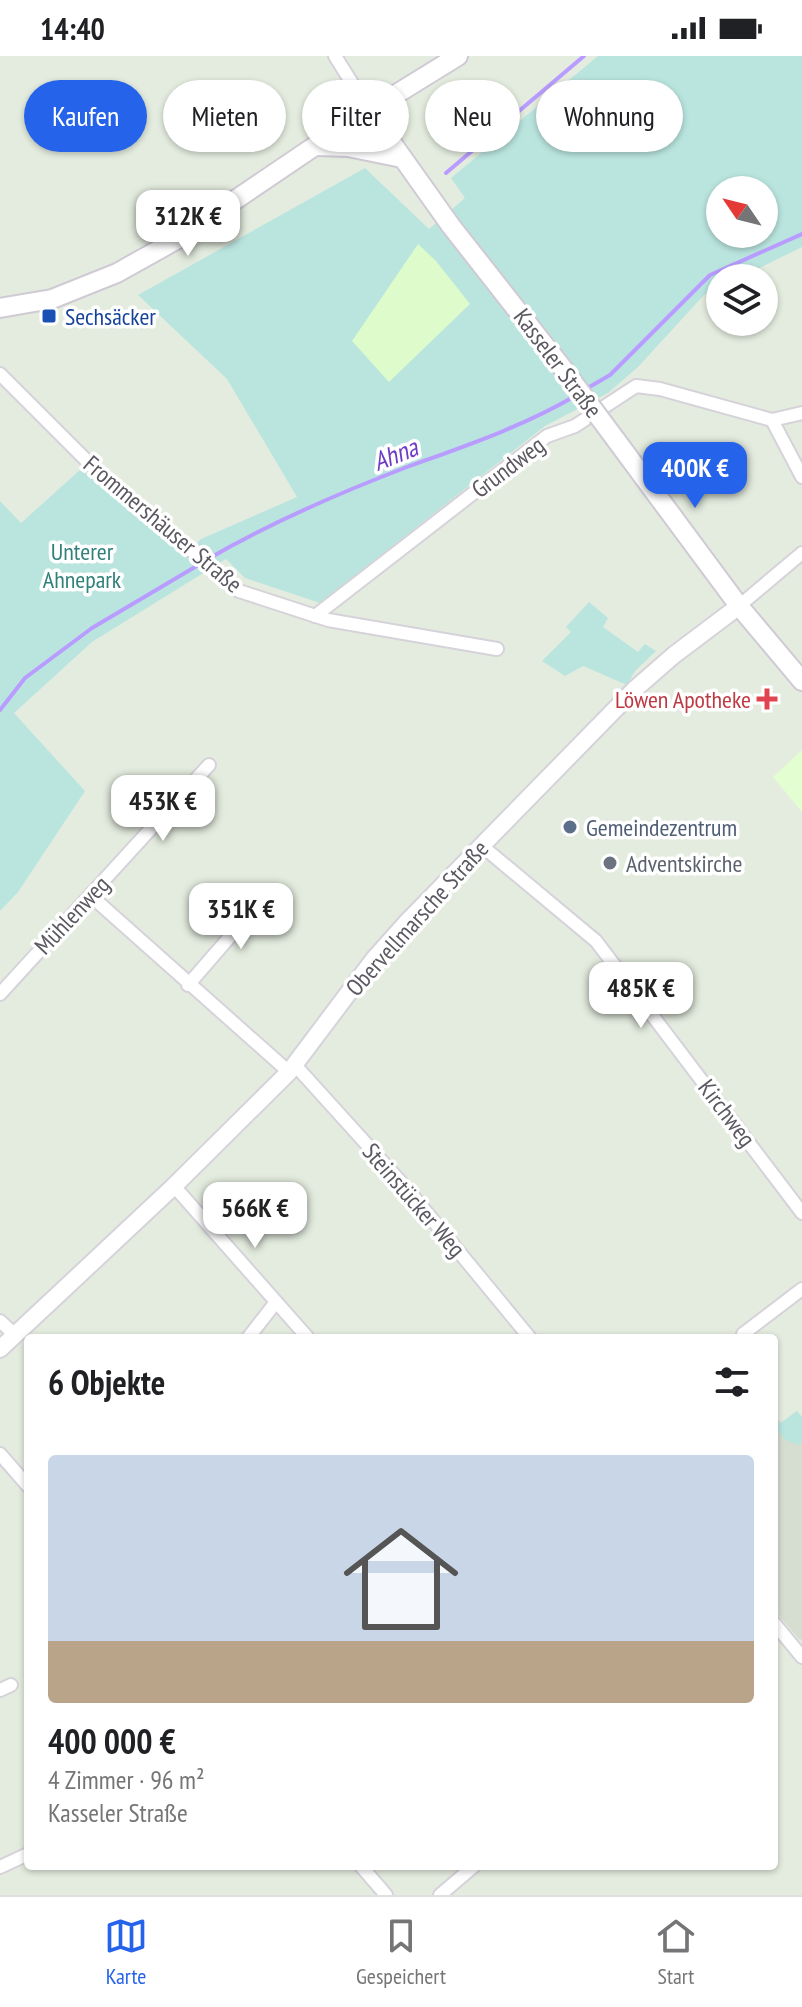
<!DOCTYPE html>
<html lang="de">
<head>
<meta charset="utf-8">
<style>
	body { margin:0; font-family:"PT Sans Narrow",sans-serif; background:#f2f2f2; color:#202124; height:100vh; display:flex; flex-direction:column; font-size:30px; white-space:nowrap }
	* { box-sizing:border-box; margin:0 }
	p { font-size:26px; color:#757577 }
	.icon { flex:none; width:44px; height:44px; fill:none; stroke:currentColor; stroke-width:2; stroke-linecap:round; stroke-linejoin:round }
	.map { position:relative; flex:1; overflow:hidden }
	.side { position:absolute; left:24px; top:1278px; width:754px; height:536px; display:flex; flex-direction:column; background:#fff; border-radius:8px; box-shadow:0 2px 6px #0004 }
	.side>* { flex:none }
	.guide { position:absolute; left:24px; top:24px; width:754px; height:72px; display:flex; gap:16px }
	.needle { width:52px; rotate:305deg }
	.tools { position:absolute; left:706px; top:120px; display:grid; gap:16px }
	.tools a { display:grid; place-items:center; width:72px; height:72px; border-radius:50%; background:#fff; box-shadow:0 2px 6px #0004; font-size:40px }
	.price { position:absolute; translate:-50% -68px; padding:0 18px; border-radius:16px; background:#fff; color:#222; font-size:26px; line-height:52px; filter:drop-shadow(0 2px 4px #0008) }
	.price::after { content:''; position:absolute; left:50%; top:48px; width:24px; height:18px; margin-left:-12px; background:inherit; clip-path:polygon(0 0,100% 0,50% 100%) }
	.price.on { background:#2563eb; color:#fff }
	ul { padding:0; list-style:none }
	li { display:grid; align-content:center; gap:16px; height:424px; padding:0 24px }
	li span { display:grid; place-items:center; height:248px; border-radius:8px; color:#555 }
	li>.icon { margin-inline-start:auto }
	span .icon { width:144px; height:144px; fill:#fffc; stroke-width:1 }
	li b { font-size:34px }
	h2 { display:flex; justify-content:space-between; align-items:center; height:96px; padding:0 24px; font-size:34px }
	.chip { padding:0 28px; border-radius:36px; background:#fff; box-shadow:0 2px 6px #0004; font-size:28px; line-height:72px }
	.chip.on { background:#2563eb; color:#fff }
	.status { display:flex; justify-content:space-between; align-items:center; height:56px; padding:0 40px; background:#fff; direction:ltr }
	.status svg { height:22px; fill:currentColor }
	.tab-bar { display:flex; justify-content:space-around; align-items:center; height:112px; border-top:2px solid #e0e0e0; background:#fff; font-size:22px; color:#757577 }
	.tab-bar a { display:grid; justify-items:center; gap:4px }
	.tab-bar .on { color:#2563eb }
	.map>svg:first-child { display:block }
</style>
</head>
<body>
<div class="status"><b>14:40</b><svg viewBox="0 0 49 12"><path d="M0 12V9h3v3zM5 12V6h3v6zM10 12V3h3v9zM15 12V0h3v12zM26 1h20v11H26zM47 4h2v5h-2z"/></svg></div>
<div class="map">
<svg width="802" height="1839" viewBox="0 0 802 1839">
	<rect width="100%" height="100%" fill="#e4ecdf"/>
	<polygon fill="#e3ffd1" points="802,694 802,756 773,721"/>
	<polygon fill="#d5ded0" points="797,1355 802,1361 802,1583 800,1584 774,1554 774,1359 781,1367"/>
	<g fill="#bae5df" fill-rule="evenodd">
		<path d="M598,0H802V191L739,222H720V231L704,239L638,311L608,337L545,370L320,547L245,522L226,503L92,586L14,657L85,735L18,836L0,855V445L21,467L81,413L184,500L201,483L297,441L227,323L138,239L365,112L429,173L465,142L451,122ZM720,134H764V178H720Z"/>
		<polygon points="589,546 608,562 603,571 638,596 645,588 656,595 635,615 627,629 583,610 565,620 542,605 571,576 566,571"/>
		<polygon points="797,1355 802,1361 802,1386 798,1389 784,1383 775,1371"/>
	</g>
	<polygon fill="#ddfbcb" points="418,188 436,205 470,248 389,326 352,285"/>
	<g fill="none" stroke-linecap="round" stroke-linejoin="round">
		<g stroke="#b99cff" stroke-width="4">
			<polyline points="446,117 584,0"/>
			<polyline points="586,333 610,319 710,219 802,178"/>
			<path d="M208,503C270,467 339,437 407,411C465,390 522,371 575,340"/>
			<polyline points="0,654 25,622 92,572 200,508"/>
		</g>
		<g stroke="#d6d2da" stroke-width="16">
			<g id="minor">
				<polyline points="335,0 370,56"/>
				<polyline points="0,318 95,413 239,535 328,564 497,593"/>
				<polyline points="772,364 802,421"/>
				<polyline points="739,550 802,497"/>
				<polyline points="315,560 547,380 575,370 636,330 660,333 772,364 802,357"/>
				<polyline points="482,790 596,885 802,1157"/>
				<polyline points="91,840 289,1016"/>
				<polyline points="188,929 267,838"/>
				<polyline points="0,938 209,709"/>
				<polyline points="295,1009 408,1134 530,1282"/>
				<polyline points="174,1130 308,1282"/>
				<polyline points="0,1265 15,1279"/>
				<polyline points="743,1278 802,1233"/>
				<polyline points="248,1282 276,1246"/>
				<polyline points="0,1398 28,1430"/>
				<polyline points="774,1567 802,1601"/>
				<polyline points="0,1634 11,1629"/>
				<polyline points="361,1810 386,1839"/>
				<polyline points="0,1811 28,1798"/>
				<polyline points="440,1839 474,1810"/>
			</g>
		</g>
		<g stroke="#d6d2da" stroke-width="20">
			<polyline id="tertiary" points="0,1293 174,1130 289,1016 374,903 407,866 635,633 674,599 739,550"/>
		</g>
		<g stroke="#cfcad4" stroke-width="22">
			<g id="secondary">
				<polyline points="370,56 451,170 561,310"/>
				<polyline points="317,90 348,91 402,102"/>
				<polyline points="0,252 52,243 117,217 176,184 343,71 458,0"/>
				<polyline points="616,384 739,550 802,625"/>
			</g>
		</g>
		<use href="#minor" stroke="#fff" stroke-width="12"/>
		<use href="#tertiary" stroke="#fff" stroke-width="16"/>
		<use href="#secondary" stroke="#fff" stroke-width="18"/>
		<g stroke="#cfcad4" stroke-width="22" stroke-linecap="butt">
			<polyline id="secondary-bridge" points="561,310 616,384"/>
		</g>
		<use href="#secondary-bridge" stroke="#fff" stroke-width="18"/>
	</g>
	<rect fill="#1a4fb4" stroke="#fff" stroke-width="3" x="41" y="252" width="16" height="16" rx="4"/>
	<path fill="#e0444e" stroke="#fff" stroke-width="3" d="M763 631h8v8h8v8h-8v8h-8v-8h-8v-8h8z"/>
	<circle fill="#5c6f8a" stroke="#fff" stroke-width="3" cx="570" cy="771" r="8"/>
	<circle fill="#6b7280" stroke="#fff" stroke-width="3" cx="610" cy="807" r="8"/>
	<g text-anchor="middle" dominant-baseline="central" stroke-width="7" stroke-linejoin="round" paint-order="stroke">
		<g font-size="24" fill="#164399" stroke="#fff" text-anchor="start">
			<text x="65" y="260">Sechsäcker</text>
		</g>
		<g font-size="24" fill="#5c5861" stroke="#fff">
			<text transform="translate(558 307) rotate(53)">Kasseler Straße</text>
			<text transform="translate(508 411) rotate(-37)">Grundweg</text>
			<text transform="translate(163 468) rotate(40)">Frommershäuser Straße</text>
			<text transform="translate(72 859) rotate(-47)">Mühlenweg</text>
			<text transform="translate(417 862) rotate(-48)">Obervellmarsche Straße</text>
			<text transform="translate(727 1057) rotate(53)">Kirchweg</text>
			<text transform="translate(414 1144) rotate(49)">Steinstücker Weg</text>
		</g>
		<g font-size="24" fill="#2f8179" stroke="#fff">
			<text x="82" y="495">Unterer<tspan x="82" dy="28">Ahnepark</tspan></text>
		</g>
		<g font-size="24" fill="#be3a42" stroke="#fff" text-anchor="end">
			<text x="751" y="643">Löwen Apotheke</text>
		</g>
		<g font-size="24" fill="#4e5e75" stroke="#fff" text-anchor="start">
			<text x="586" y="771">Gemeindezentrum</text>
		</g>
		<g font-size="24" fill="#5b616d" stroke="#fff" text-anchor="start">
			<text x="626" y="807">Adventskirche</text>
		</g>
		<g font-size="26" font-style="italic" fill="#6e3bc6" stroke="#fff">
			<text transform="translate(395 398) rotate(-22)">Ahna</text>
		</g>
	</g>
</svg>
<div class="tools">
<a><svg class="needle" viewBox="-14 -14 28 28"><path d="M0-13l5 13h-10z" fill="#e53935"/><path d="M0 13l5-13h-10z" fill="#757577"/></svg></a>
<a><svg class="icon" aria-label="layers" viewBox="0 0 24 24"><path d="M12 4l9 5-9 5-9-5zM3 14l9 5 9-5"/></svg></a>
</div>
<b class="price" style="left:188px;top:202px">312K €</b>
<b class="price on" style="left:695px;top:454px">400K €</b>
<b class="price" style="left:163px;top:787px">453K €</b>
<b class="price" style="left:241px;top:895px">351K €</b>
<b class="price" style="left:641px;top:974px">485K €</b>
<b class="price" style="left:255px;top:1194px">566K €</b>
<div class="guide">
<a class="chip on">Kaufen</a>
<a class="chip">Mieten</a>
<a class="chip">Filter</a>
<a class="chip">Neu</a>
<a class="chip">Wohnung</a>
</div>
<section class="side">
<h2>6 Objekte<svg class="icon" aria-label="filters" viewBox="0 0 24 24"><path d="M4 7h16M4 17h16"/><circle cx="9" cy="7" r="2"/><circle cx="15" cy="17" r="2"/></svg></h2>
<ul>
<li><span style="background:linear-gradient(#c9d6e8 75%,#b9a48a 0)"><svg class="icon" aria-label="home" viewBox="0 0 24 24"><path d="M3 11l9-7 9 7M6 9v11h12V9"/></svg></span><div><b>400 000 €</b><p>4 Zimmer · 96 m²</p><p>Kasseler Straße</p></div></li>
</ul>
</section>
</div>
<nav class="tab-bar">
<a class="on"><svg class="icon" aria-label="map" viewBox="0 0 24 24"><path d="M3 6l6-2 6 2 6-2v14l-6 2-6-2-6 2zM9 4v14M15 6v14"/></svg>Karte</a>
<a><svg class="icon" aria-label="saved" viewBox="0 0 24 24"><path d="M7 4h10v16l-5-4-5 4z"/></svg>Gespeichert</a>
<a><svg class="icon" aria-label="home" viewBox="0 0 24 24"><path d="M3 11l9-7 9 7M6 9v11h12V9"/></svg>Start</a>
</nav>
</body>
</html>
